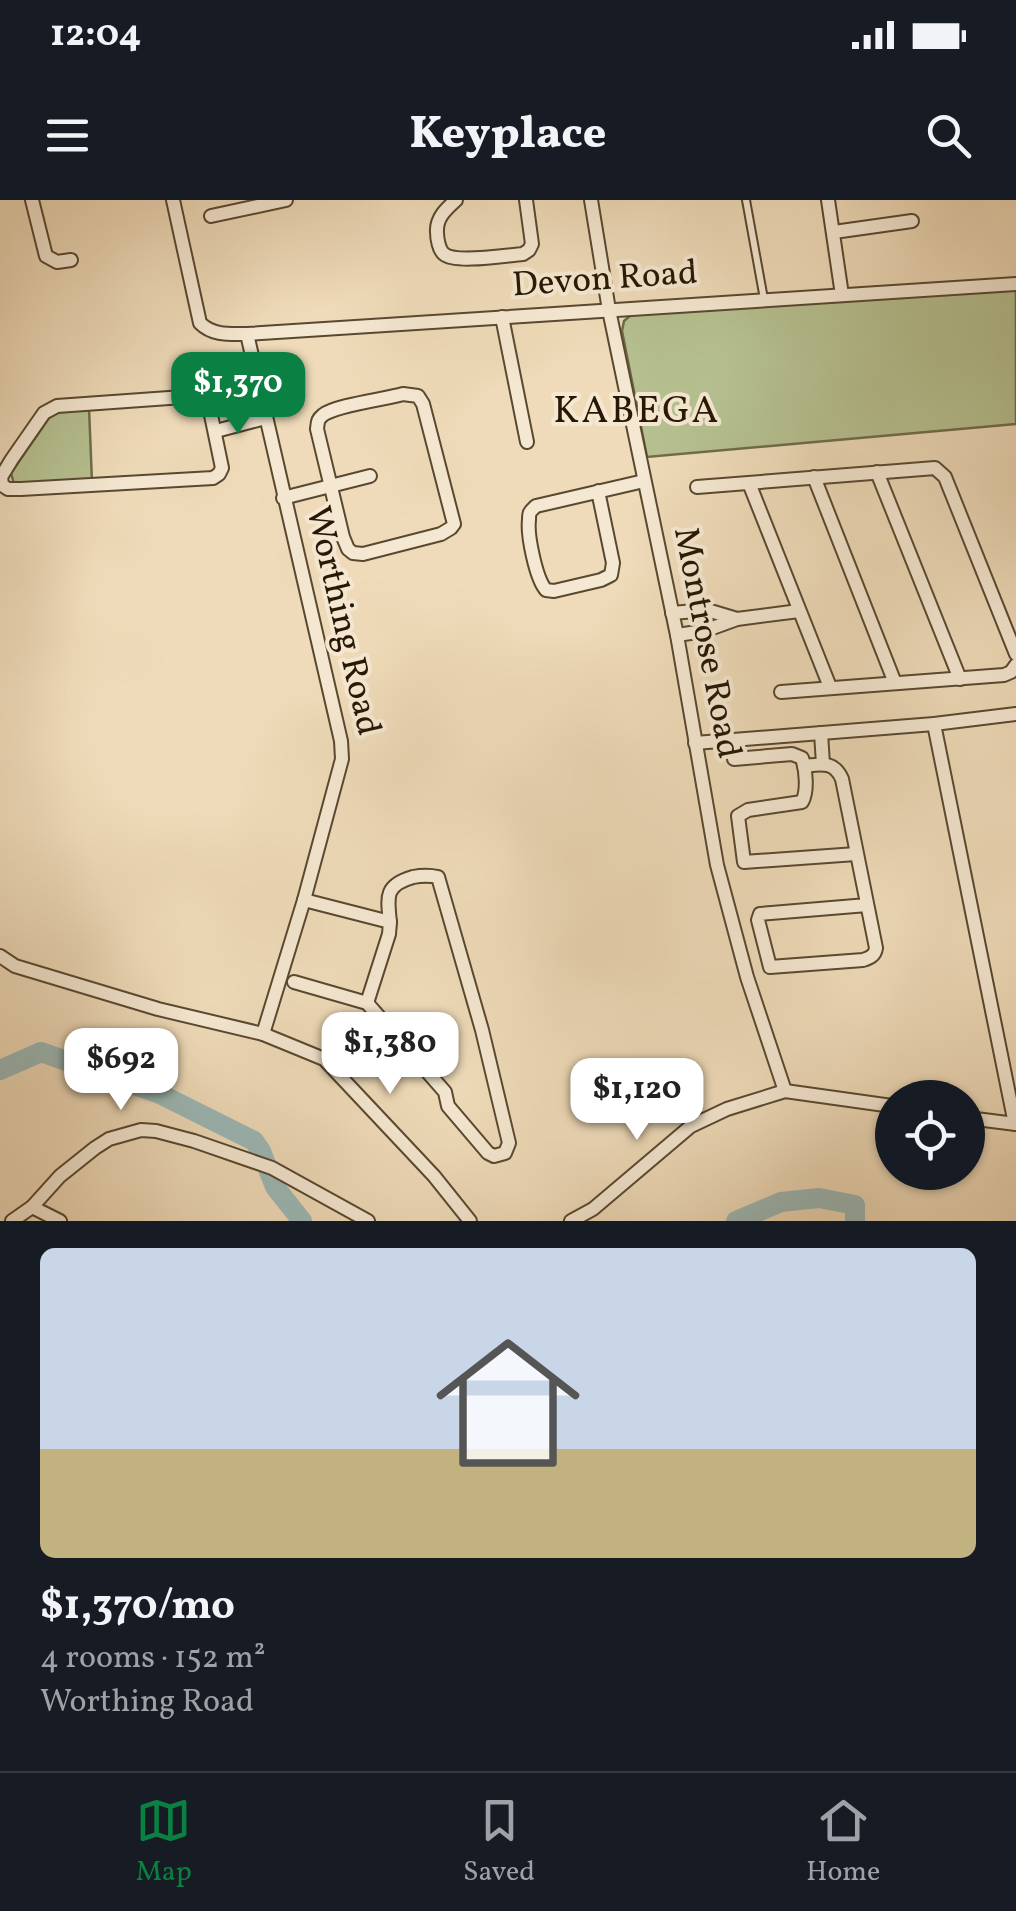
<!DOCTYPE html>
<html lang="en">
<head>
<meta charset="utf-8">
<style>
	body { margin:0; font-family:Vollkorn,serif; background:#20242c; color:#f1f3f6; height:100vh; display:flex; flex-direction:column; font-size:38px; white-space:nowrap }
	* { box-sizing:border-box; margin:0 }
	p { font-size:32px; color:#9ea1a6 }
	.icon { flex:none; width:55px; height:55px; fill:none; stroke:currentColor; stroke-width:2; stroke-linecap:round; stroke-linejoin:round }
	.map { position:relative; height:1021px; overflow:hidden }
	.panel { display:flex; flex-direction:column; background:#171b24; flex:1 }
	.panel>* { flex:none }
	.fabs { position:absolute; left:875px; top:880px; display:grid; gap:20px }
	.fabs a { display:grid; place-items:center; width:110px; height:110px; border-radius:50%; background:#171b24; box-shadow:0 2px 8px #0004; font-size:50px }
	.price { position:absolute; translate:-50% -85px; padding:0 22px; border-radius:20px; background:#fff; color:#222; font-size:32px; line-height:65px; filter:drop-shadow(0 2px 5px #0008) }
	.price::after { content:''; position:absolute; left:50%; top:60px; width:30px; height:22px; margin-left:-15px; background:inherit; clip-path:polygon(0 0,100% 0,50% 100%) }
	.price.on { background:#0b8043; color:#fff }
	ul { padding:0; list-style:none }
	li { display:grid; align-content:center; gap:20px; height:530px; padding:0 40px }
	li span { display:grid; place-items:center; height:310px; border-radius:15px; color:#555 }
	li>.icon { margin-inline-start:auto }
	span .icon { width:180px; height:180px; fill:#fffc; stroke-width:1 }
	li b { font-size:42px }
	.status { display:flex; justify-content:space-between; align-items:center; height:70px; padding:0 50px; background:#171b24; direction:ltr }
	.status svg { height:28px; fill:currentColor }
	header { display:flex; justify-content:space-between; align-items:center; height:130px; padding:0 40px; background:#171b24; font-size:45px; font-weight:800 }
	.menu { display:flex; justify-content:space-around; align-items:center; height:140px; border-top:2px solid #363941; background:#171b24; font-size:28px; color:#9ea1a6 }
	.menu a { display:grid; justify-items:center; gap:5px }
	.menu .on { color:#0b8043 }
	.map>svg:first-child { display:block }
</style>
</head>
<body>
<div class="status"><b>12:04</b><svg viewBox="0 0 49 12"><path d="M0 12V9h3v3zM5 12V6h3v6zM10 12V3h3v9zM15 12V0h3v12zM26 1h20v11H26zM47 4h2v5h-2z"/></svg></div>
<header><svg class="icon" aria-label="menu" viewBox="0 0 24 24"><path d="M4 6h16M4 12h16M4 18h16"/></svg>Keyplace<svg class="icon" aria-label="search" viewBox="0 0 24 24"><circle cx="10" cy="10" r="6"/><path d="M15 15l6 6"/></svg></header>
<div class="map">
<svg width="1016" height="1021" viewBox="0 0 1016 1021">
	<rect width="100%" height="100%" fill="#efdbb9"/>
	<filter id="stains"><feTurbulence type="fractalNoise" baseFrequency=".002" numOctaves="4"/><feColorMatrix values="0 0 0 0 .2 0 0 0 0 .09 0 0 0 0 .02 0 0 0 .5 -.17"/></filter>
	<radialGradient id="worn" r=".72"><stop offset=".6" stop-color="#630" stop-opacity="0"/><stop offset="1" stop-color="#630" stop-opacity=".3"/></radialGradient>
	<g fill="#b6c191" stroke="#6e6c4a" stroke-width="2.5">
		<polygon points="1016,88 1016,224 647,257 622,131 624,121 632,114"/>
		<polygon points="89,208 92,282 14,284 11,273 49,218 55,211"/>
	</g>
	<g fill="none" stroke-linecap="round" stroke-linejoin="round">
		<g stroke="#9cb9b7" stroke-width="20">
			<polyline points="0,870 41,852 160,894 254,941 261,951 275,987 302,1021"/>
			<polyline points="736,1021 781,1002 819,998 855,1005 855,1021"/>
		</g>
		<g stroke="#594830" stroke-width="10">
			<polyline id="service" points="746,0 764,99"/>
		</g>
		<g stroke="#594830" stroke-width="16">
			<g id="minor">
				<polyline points="32,0 46,56 57,62 71,60"/>
				<path d="M173,0L200,123C213,136 230,134 247,134L1016,84"/>
				<path d="M456,0C446,9 436,18 437,32C437,39 439,50 444,54C456,64 507,55 523,54L529,50L532,44L526,0"/>
				<polyline points="591,0 609,110 677,435 717,665 747,777 785,891"/>
				<polyline points="828,0 842,95"/>
				<polyline points="211,16 286,0"/>
				<polyline points="834,32 912,21"/>
				<polyline points="502,117 527,242"/>
				<polyline points="247,134 341,541 342,559 304,700 263,834"/>
				<path d="M403,194L418,196L423,204L454,324L451,328L441,334L363,354L353,353L348,349L343,337L317,229C318,222 317,220 323,215C336,205 386,199 403,194Z"/>
				<polygon points="183,197 204,202 211,215 222,268 219,274 213,278 21,289 8,289 2,285 1,277 12,259 44,213 57,206"/>
				<polyline points="216,231 265,218"/>
				<polyline points="877,272 960,479"/>
				<polyline points="814,277 895,483"/>
				<polyline points="749,283 830,487"/>
				<polyline points="697,287 935,268 945,277 1016,454"/>
				<path d="M598,291L613,363L611,375L601,380L554,391L546,390C536,379 527,335 529,320C529,311 530,312 536,306L644,281"/>
				<polyline points="283,298 370,276"/>
				<polyline points="672,413 707,410 737,419"/>
				<polyline points="677,435 704,431 737,419 799,411"/>
				<polyline points="781,492 1004,475 1011,472 1016,465"/>
				<polyline points="934,524 1015,924"/>
				<polyline points="821,533 823,564"/>
				<polyline points="695,543 934,524 1016,514"/>
				<path d="M734,559L792,554L802,558C806,570 808,591 802,602L748,610L738,616L744,662L856,654"/>
				<path d="M804,566C822,564 834,561 842,579L876,748C875,756 869,758 863,760L770,767L758,720L760,714L867,705"/>
				<polyline points="304,700 390,722 389,734 367,803"/>
				<polyline points="0,756 15,766 158,809 263,834 324,859 434,976 470,1021"/>
				<path d="M294,782L367,803L445,892L448,906L488,953L494,956L505,953L509,943L482,830L438,677C429,675 423,675 413,677C385,685 387,696 390,722"/>
				<polyline points="968,918 1016,924"/>
				<polyline points="32,1007 60,1021"/>
				<polyline points="12,1021 32,1007 60,976 95,948 109,939 141,930 156,931 194,941 272,968 368,1021"/>
				<polyline points="571,1021 593,1009 691,926 727,909 785,891 892,906"/>
			</g>
		</g>
		<use href="#service" stroke="#f5e8d2" stroke-width="6"/>
		<use href="#minor" stroke="#f5e8d2" stroke-width="12"/>
	</g>
	<g text-anchor="middle" dominant-baseline="central" stroke-width="8" stroke-linejoin="round" paint-order="stroke">
		<g font-size="35" fill="#271703" stroke="#f5e8d2">
			<text transform="translate(605 80) rotate(-4)">Devon Road</text>
			<text transform="translate(342 421) rotate(77)">Worthing Road</text>
			<text transform="translate(706 443) rotate(79)">Montrose Road</text>
		</g>
		<g font-size="38" letter-spacing="2.5" fill="#271703" stroke="#f5e8d2">
			<text x="637" y="212">KABEGA</text>
		</g>
	</g>
	<rect width="100%" height="100%" filter="url(#stains)"/>
	<rect width="100%" height="100%" fill="url(#worn)"/>
</svg>
<div class="fabs">
<a><svg class="icon" aria-label="locate" viewBox="0 0 24 24"><circle cx="12" cy="12" r="6"/><path d="M12 2v4M12 18v4M2 12h4M18 12h4"/></svg></a>
</div>
<b class="price on" style="left:238px;top:237px">$1,370</b>
<b class="price" style="left:390px;top:897px">$1,380</b>
<b class="price" style="left:121px;top:913px">$692</b>
<b class="price" style="left:637px;top:943px">$1,120</b>
</div>
<section class="panel">
<ul>
<li><span style="background:linear-gradient(#c9d6e8 65%,#c2b280 0)"><svg class="icon" aria-label="home" viewBox="0 0 24 24"><path d="M3 11l9-7 9 7M6 9v11h12V9"/></svg></span><div><b>$1,370/mo</b><p>4 rooms · 152 m²</p><p>Worthing Road</p></div></li>
</ul>
</section>
<nav class="menu">
<a class="on"><svg class="icon" aria-label="map" viewBox="0 0 24 24"><path d="M3 6l6-2 6 2 6-2v14l-6 2-6-2-6 2zM9 4v14M15 6v14"/></svg>Map</a>
<a><svg class="icon" aria-label="saved" viewBox="0 0 24 24"><path d="M7 4h10v16l-5-4-5 4z"/></svg>Saved</a>
<a><svg class="icon" aria-label="home" viewBox="0 0 24 24"><path d="M3 11l9-7 9 7M6 9v11h12V9"/></svg>Home</a>
</nav>
</body>
</html>
